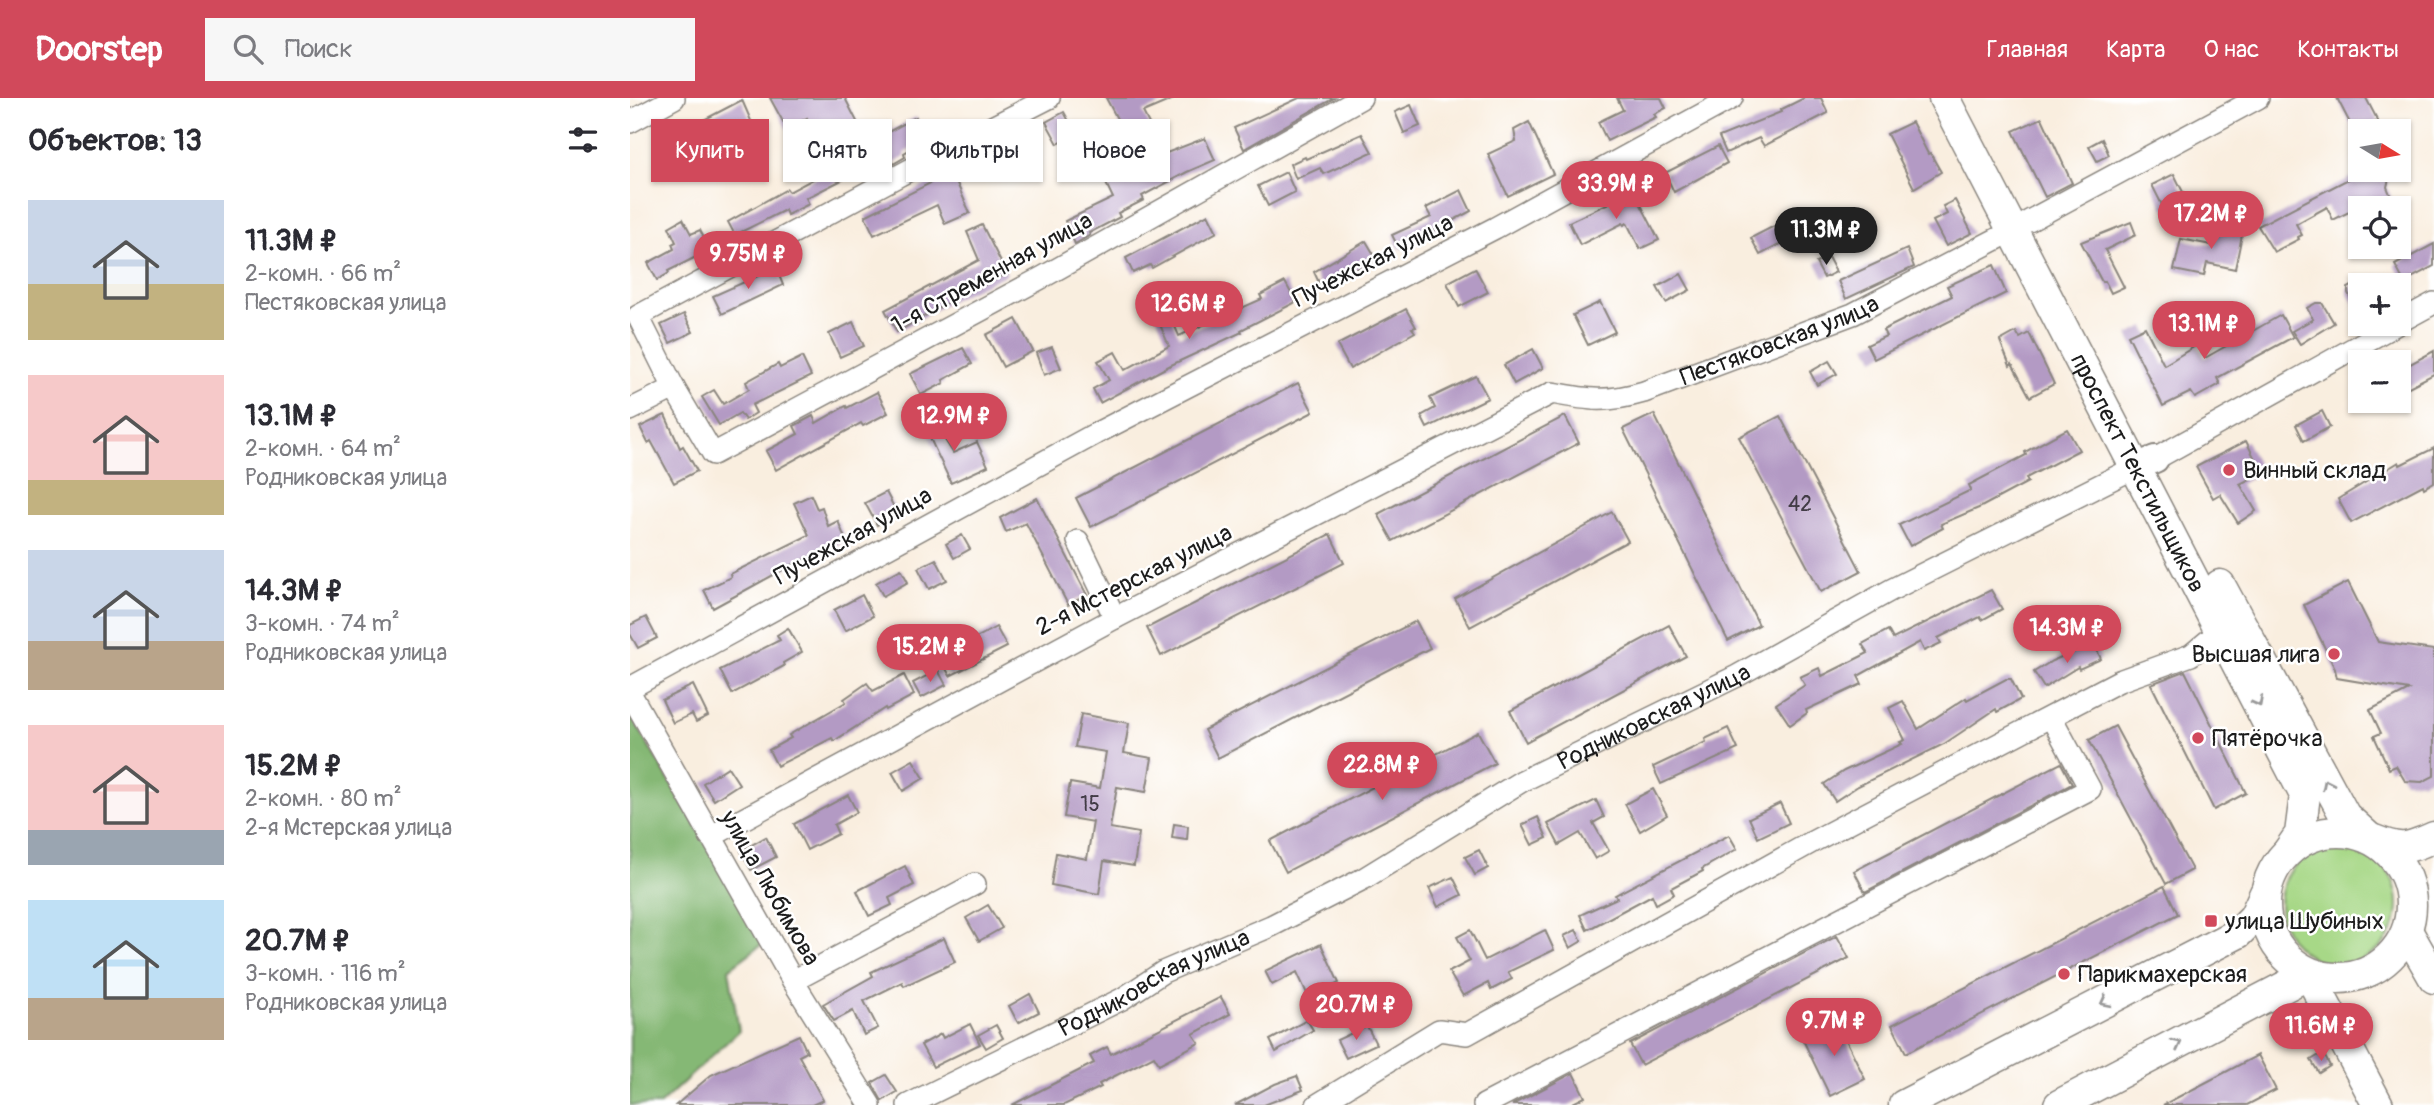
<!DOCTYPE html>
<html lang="ru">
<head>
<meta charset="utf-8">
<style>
	body { margin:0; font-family:Pangolin,sans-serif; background:#f7f7f7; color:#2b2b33; height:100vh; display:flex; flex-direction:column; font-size:26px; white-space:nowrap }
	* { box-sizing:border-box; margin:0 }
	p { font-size:23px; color:#7c7c81 }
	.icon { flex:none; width:38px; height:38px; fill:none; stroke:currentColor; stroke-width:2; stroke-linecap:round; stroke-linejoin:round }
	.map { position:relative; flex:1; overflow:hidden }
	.panel { display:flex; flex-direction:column; background:#fff; width:630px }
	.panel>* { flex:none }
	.banner { position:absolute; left:21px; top:21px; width:665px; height:63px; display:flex; gap:14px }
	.needle { width:46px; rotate:101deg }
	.controls { position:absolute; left:1718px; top:21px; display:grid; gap:14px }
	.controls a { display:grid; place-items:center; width:63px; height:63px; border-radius:0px; background:#fff; box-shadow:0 2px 5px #0004; font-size:35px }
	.price { position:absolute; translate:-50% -60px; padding:0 16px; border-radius:24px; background:#d1495b; color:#fff; font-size:23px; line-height:46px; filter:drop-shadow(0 2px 4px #0008) }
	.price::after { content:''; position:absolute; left:50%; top:42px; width:21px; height:16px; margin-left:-10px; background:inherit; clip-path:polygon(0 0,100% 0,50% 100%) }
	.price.selected { background:#222; color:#fff }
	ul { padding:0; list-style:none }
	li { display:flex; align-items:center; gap:21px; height:175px; padding:0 28px }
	li span { display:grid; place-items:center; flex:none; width:196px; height:140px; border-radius:0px; color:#555 }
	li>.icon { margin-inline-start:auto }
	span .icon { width:84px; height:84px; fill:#fffc; stroke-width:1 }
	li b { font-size:30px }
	h2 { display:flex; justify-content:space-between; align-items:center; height:84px; padding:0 28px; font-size:30px }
	.chip { padding:0 24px; border-radius:0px; background:#fff; box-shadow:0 2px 5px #0004; font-size:24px; line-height:63px }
	.chip.selected { background:#d1495b; color:#fff }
	header { display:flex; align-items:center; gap:42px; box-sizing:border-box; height:98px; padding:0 35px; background:#d1495b; color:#fff }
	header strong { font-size:33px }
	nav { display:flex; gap:38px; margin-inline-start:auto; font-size:24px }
	.search { width:490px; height:63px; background:#f7f7f7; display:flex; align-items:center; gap:18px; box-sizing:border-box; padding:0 24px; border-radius:0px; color:#7c7c81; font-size:26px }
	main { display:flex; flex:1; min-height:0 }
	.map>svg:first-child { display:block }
</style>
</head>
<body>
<header>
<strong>Doorstep</strong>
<div class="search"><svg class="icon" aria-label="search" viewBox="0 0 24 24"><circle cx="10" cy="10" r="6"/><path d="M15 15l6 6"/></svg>Поиск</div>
<nav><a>Главная</a><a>Карта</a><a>О нас</a><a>Контакты</a></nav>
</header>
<main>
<section class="panel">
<h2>Объектов: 13<svg class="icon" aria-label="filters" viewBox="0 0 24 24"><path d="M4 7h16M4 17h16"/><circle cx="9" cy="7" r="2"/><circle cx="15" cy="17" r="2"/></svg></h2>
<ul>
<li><span style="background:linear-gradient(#c9d6e8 60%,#c2b280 0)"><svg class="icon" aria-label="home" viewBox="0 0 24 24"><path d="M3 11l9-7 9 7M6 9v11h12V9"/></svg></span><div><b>11.3M ₽</b><p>2-комн. · 66 m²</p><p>Пестяковская улица</p></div></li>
<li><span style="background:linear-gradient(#f6c9c9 75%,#c2b280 0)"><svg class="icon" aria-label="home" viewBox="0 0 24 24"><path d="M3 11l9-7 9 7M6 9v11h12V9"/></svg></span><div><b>13.1M ₽</b><p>2-комн. · 64 m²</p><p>Родниковская улица</p></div></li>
<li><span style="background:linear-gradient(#c9d6e8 65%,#b9a48a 0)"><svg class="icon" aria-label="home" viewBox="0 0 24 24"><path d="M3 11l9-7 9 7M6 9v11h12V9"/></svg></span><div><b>14.3M ₽</b><p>3-комн. · 74 m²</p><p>Родниковская улица</p></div></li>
<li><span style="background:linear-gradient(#f6c9c9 75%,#9aa5b1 0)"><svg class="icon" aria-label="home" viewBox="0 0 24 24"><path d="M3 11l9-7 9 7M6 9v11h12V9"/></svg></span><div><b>15.2M ₽</b><p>2-комн. · 80 m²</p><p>2-я Мстерская улица</p></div></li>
<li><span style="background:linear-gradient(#bfe0f5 70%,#b9a48a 0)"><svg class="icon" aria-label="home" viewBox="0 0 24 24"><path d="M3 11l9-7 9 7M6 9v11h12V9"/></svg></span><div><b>20.7M ₽</b><p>3-комн. · 116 m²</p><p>Родниковская улица</p></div></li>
</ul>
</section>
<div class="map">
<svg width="1804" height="1007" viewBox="0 0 1804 1007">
	<rect width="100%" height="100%" fill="#fff"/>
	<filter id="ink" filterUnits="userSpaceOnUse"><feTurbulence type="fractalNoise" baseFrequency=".0143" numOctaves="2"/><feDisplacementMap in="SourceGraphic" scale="14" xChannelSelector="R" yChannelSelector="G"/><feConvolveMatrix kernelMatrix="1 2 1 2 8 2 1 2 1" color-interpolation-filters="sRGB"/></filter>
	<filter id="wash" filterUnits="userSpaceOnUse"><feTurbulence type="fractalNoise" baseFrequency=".00686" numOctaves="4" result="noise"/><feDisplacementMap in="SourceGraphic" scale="28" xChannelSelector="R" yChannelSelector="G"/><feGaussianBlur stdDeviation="1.57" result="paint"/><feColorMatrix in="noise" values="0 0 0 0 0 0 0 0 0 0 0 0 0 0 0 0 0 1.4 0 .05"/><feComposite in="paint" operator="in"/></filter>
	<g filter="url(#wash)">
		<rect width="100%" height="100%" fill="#f9eedf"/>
		<circle fill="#a7d887" stroke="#627a52" stroke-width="2" cx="1709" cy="807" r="59"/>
		<polygon fill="#85b874" stroke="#506a48" stroke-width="2" points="0,616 135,844 99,871 109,933 29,1007 0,1007"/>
		<g id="blocks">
			<g fill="#b39ac4">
				<polygon points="140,0 215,0 242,53 228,60 234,71 176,100 179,106 157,117 155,112 105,137 98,124 157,91 159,94 206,69 186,27 181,29 177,20 157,31"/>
				<polygon points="476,0 546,0 513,14 534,56 575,40 585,62 557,74 512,98 514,102 488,115 490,119 459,135 460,137 445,146 435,123 483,100 472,77 488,69 483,54 501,47"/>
				<polygon points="669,0 704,0 614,51 604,30"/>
				<polygon points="987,0 1031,0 1036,10 1024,16 1026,19 977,43 968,24 993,12"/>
				<polygon points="1174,0 1191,0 1198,15 1134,48 1129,40 1096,55 1089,39 1151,14 1150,12"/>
				<polygon points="1707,0 1736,0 1748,23 1725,35"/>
				<polygon points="112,2 122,25 54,59 43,38"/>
				<polygon points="781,7 790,28 774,35 765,14"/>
				<polygon points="434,14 446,36 428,46 416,24"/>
				<polygon points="286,19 297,42 274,55 275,59 263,66 249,39"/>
				<polygon points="1412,20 1442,85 1415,99 1383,33"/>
				<polygon points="899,24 923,76 878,98 858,56 886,43 884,32"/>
				<polygon points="1282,24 1298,56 1300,55 1311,74 1284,90 1257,36"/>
				<polygon points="732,36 742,54 694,76 690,70 666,81 660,66 675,59 676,61"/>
				<polygon points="1472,41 1479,57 1467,63 1459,48"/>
				<polygon points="1088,48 1097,65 1044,94 1035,75"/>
				<polygon points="1729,72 1761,72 1757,89 1764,106 1743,102 1703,122 1697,109 1666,126 1672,137 1668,139 1669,141 1644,154 1628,128 1728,76"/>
				<polygon points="322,74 340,115 315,126 307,107 244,137 235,118"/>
				<polygon points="656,74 665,94 638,108 628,88"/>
				<polygon points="1544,76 1556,100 1534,111 1522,87"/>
				<polygon points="831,92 841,113 769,151 762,137 801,119 796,110"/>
				<polygon points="1004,93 1029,142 1010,151 997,125 994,127 993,125 950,147 939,124"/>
				<polygon points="1325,102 1342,135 1316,148 1303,123 1317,116 1313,108"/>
				<polygon points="578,116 587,134 522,170 520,167 503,175 496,160"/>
				<polygon points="53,121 61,136 70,132 80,152 38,173 39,175 27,182 18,165 44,151 42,146 46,144 39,129"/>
				<polygon points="1608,123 1613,132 1605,171 1577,165 1574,178 1544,172 1551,141 1581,147 1585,127 1597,130"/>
				<polygon points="1501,124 1506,137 1475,152 1494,189 1481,195 1475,183 1472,184 1451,144"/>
				<polygon points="1148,126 1157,143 1130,157 1121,140"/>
				<polygon points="352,127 377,176 326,200 267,234 255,212 349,162 337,134"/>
				<polygon points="736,143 746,160 692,191 684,174"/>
				<polygon points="1804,146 1804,168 1774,184 1765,167"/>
				<polygon points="1277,151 1284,169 1216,201 1208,183"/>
				<polygon points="1198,159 1206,174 1194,180 1186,165"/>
				<polygon points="1364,167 1376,195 1244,261 1237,247 1256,238 1253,232 1322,198 1317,188"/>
				<polygon points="146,170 153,187 92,216 83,198"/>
				<polygon points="845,170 858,194 829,209 817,185"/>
				<polygon points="1051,176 1060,192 1036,205 1027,189"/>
				<polygon points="1731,183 1731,220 1718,195 1718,190"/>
				<polygon points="655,184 666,204 611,232 612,234 539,268 470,305 463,291 479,282 468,263 485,254 495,272 539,248 523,210 535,205 549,238 632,201 630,197"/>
				<polygon points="970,204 985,234 958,247 943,217"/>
				<polygon points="1686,205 1692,205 1704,225 1670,246 1662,233 1683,221 1677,210"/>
				<polygon points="776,211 786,229 782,230 785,234 720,271 707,247"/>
				<polygon points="54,216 63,234 40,245 31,227"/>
				<polygon points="1651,217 1663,239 1587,280 1590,286 1565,300 1561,294 1533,308 1498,237 1515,229 1534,267 1567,247 1575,260"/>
				<polygon points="386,221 403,253 373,269 356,237"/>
				<polygon points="223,224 234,248 210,259 199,236"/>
				<polygon points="1386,234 1390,240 1399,235 1424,286 1400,299 1382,266 1380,268 1370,243"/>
				<polygon points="422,249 431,270 414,277 406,255"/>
				<polygon points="333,250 342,266 313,282 314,285 291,297 280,276"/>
				<polygon points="903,251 913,270 884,286 874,267"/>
				<polygon points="1804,253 1804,276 1769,294 1769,272"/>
				<polygon points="172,259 181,278 122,307 126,315 115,322 110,315 89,327 72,299 84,292 93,306 119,291 116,284 148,266 150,270"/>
				<polygon points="1199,263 1207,276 1187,287 1180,274"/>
				<polygon points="846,278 858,300 797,330 791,318 805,310 800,300"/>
				<polygon points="668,285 683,314 461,429 446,400"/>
				<polygon points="247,294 258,315 233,328 231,325 146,372 136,353 168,336 164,328 183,318 186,325 216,308 217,310"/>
				<polygon points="296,311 323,355 347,344 358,368 321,385 288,315"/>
				<polygon points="1692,313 1700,329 1674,343 1666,327"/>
				<polygon points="1024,316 1129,527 1098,543 993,331"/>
				<polygon points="35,317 50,350 53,348 67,373 44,385 21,343 18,345 10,329"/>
				<polygon points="935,318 949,345 763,443 748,416"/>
				<polygon points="1150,318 1231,473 1191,494 1109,339"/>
				<polygon points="1437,331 1449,352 1396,380 1398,384 1351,409 1311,426 1313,430 1280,448 1269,427 1341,392 1339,387 1396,357 1395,354"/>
				<polygon points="1616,343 1632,375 1610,386 1626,413 1608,425 1590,396 1583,400 1566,369"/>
				<polygon points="1804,350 1804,384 1794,390 1793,387 1721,425 1708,401 1769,364 1770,367"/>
				<polygon points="256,394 267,415 247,427 235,405"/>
				<polygon points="181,397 187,411 192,409 198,428 208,423 216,443 158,469 83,510 74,492 101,479 100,476 179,437 164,405"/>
				<polygon points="407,400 457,497 438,507 396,425 376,434 370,420"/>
				<polygon points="982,414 998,443 840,529 825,501"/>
				<polygon points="700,436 714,465 531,558 517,530"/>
				<polygon points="332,437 340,451 324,460 316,446"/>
				<polygon points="306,461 317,482 299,491 288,470"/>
				<polygon points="271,471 278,484 253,498 246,485"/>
				<polygon points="1718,484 1748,544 1804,552 1804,678 1792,684 1775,683 1766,668 1759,671 1744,638 1751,635 1740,612 1779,592 1707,580 1705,571 1674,507"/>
				<polygon points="1361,492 1372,511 1352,522 1350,519 1308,540 1311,545 1294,553 1290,544 1228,578 1232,586 1176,612 1177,615 1160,627 1146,606 1175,587 1170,579 1189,570 1192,578 1238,555 1232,546 1258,532 1263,541"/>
				<polygon points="232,497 243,518 215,533 204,512"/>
				<polygon points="16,519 27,540 8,550 0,536 0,527"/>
				<polygon points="786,523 800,550 588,660 574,632"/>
				<polygon points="1039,527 1056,558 896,644 880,613"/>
				<polygon points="366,529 377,549 320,578 310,560"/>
				<polygon points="158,530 172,554 153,565 154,568 102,596 90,572 150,542 147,537"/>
				<polygon points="1464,545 1471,561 1449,571 1448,569 1414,590 1404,574 1422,563"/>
				<polygon points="308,572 316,587 291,600 283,585"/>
				<polygon points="1555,573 1616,695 1584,712 1521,586"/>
				<polygon points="274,577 284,597 256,612 255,610 204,643 202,640 147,668 139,652 161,640 159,637 216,604 214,601 237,585 243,593"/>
				<polygon points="1376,581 1381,581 1391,601 1367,614 1366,611 1314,646 1228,688 1205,703 1194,686 1214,673 1272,646 1270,644 1275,642 1259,610 1273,603 1288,631 1336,600 1337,602"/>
				<polygon points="63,587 78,618 66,624 62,616 43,625 32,602"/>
				<polygon points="451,616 499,625 494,655 522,660 516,694 487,689 480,730 509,735 504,768 474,763 469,796 421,787 426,755 457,761 463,724 434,719 440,685 470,690 476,654 445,649"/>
				<polygon points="1485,628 1562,772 1536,786 1459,642"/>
				<polygon points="1098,630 1108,651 1031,686 1023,669 1076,644 1075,641"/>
				<polygon points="848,634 865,665 656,774 640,743"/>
				<polygon points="283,662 294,680 273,693 262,674"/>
				<polygon points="1431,665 1442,686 1235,794 1224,773"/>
				<polygon points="98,669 109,686 84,702 73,685"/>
				<polygon points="1023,691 1037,717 1010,733 995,706"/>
				<polygon points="218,697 227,714 204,727 208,736 177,752 164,726"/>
				<polygon points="966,702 974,719 963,725 979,753 965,761 950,735 929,747 918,726"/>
				<polygon points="1150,705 1159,725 1128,740 1119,720"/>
				<polygon points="908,719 917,740 902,747 892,727"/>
				<polygon points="544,726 558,728 557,742 542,740"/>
				<polygon points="1099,737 1107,751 1072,771 1073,773 1041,790 1044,796 1026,806 1022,797 957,832 950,817 987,800 985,797"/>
				<polygon points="136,739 146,759 121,772 111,753"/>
				<polygon points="849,752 858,770 845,777 835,759"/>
				<polygon points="275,768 284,787 259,800 262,807 239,818 227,793"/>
				<polygon points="823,779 832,797 808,809 799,790"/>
				<polygon points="1534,788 1548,816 1276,955 1262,927"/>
				<polygon points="358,807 372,830 349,843 336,820"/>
				<polygon points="840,832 855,862 915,832 924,852 878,874 882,881 861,892 858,885 833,898 819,874 840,863 827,839"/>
				<polygon points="946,832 952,843 940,850 934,838"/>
				<polygon points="1207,838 1219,860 1011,967 1000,946"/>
				<polygon points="314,840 325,864 274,888 272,884 234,903 248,930 234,937 223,913 204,923 193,906 243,878 241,874"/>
				<polygon points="691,846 709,885 679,900 667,874 642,887 635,873"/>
				<polygon points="400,896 409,914 388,925 379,908"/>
				<polygon points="591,899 600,916 563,936 569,945 529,966 524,958 469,986 471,989 434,1007 382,1007 464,965 460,958 477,949 481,956"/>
				<polygon points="677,922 683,932 646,954 640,942"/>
				<polygon points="1207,923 1235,981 1200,998 1172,940"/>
				<polygon points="340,926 350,946 303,969 291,947 311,936 313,940"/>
				<polygon points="366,927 373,940 356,950 348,937"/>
				<polygon points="737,928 746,946 716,960 707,942"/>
				<polygon points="169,937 177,954 169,958 193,1002 182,1007 46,1007 81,977"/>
				<polygon points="1693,955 1700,968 1689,975 1681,962"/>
				<polygon points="1628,957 1646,992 1617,1007 1533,1007"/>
				<polygon points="943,975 955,999 939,1007 882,1007"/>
				<polygon points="256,977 267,994 252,1003 242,985"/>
				<polygon points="667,978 673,992 634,1007 605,1007 645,986"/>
			</g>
		</g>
	</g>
	<g filter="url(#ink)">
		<use href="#blocks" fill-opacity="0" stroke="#8a857e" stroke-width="2"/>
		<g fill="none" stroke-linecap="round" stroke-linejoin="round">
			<g stroke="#8a857e" stroke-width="24">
				<g id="minor">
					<polyline points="419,0 311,55 8,218 44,290 83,356 413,179 731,0"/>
					<polyline points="0,24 44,0"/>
					<polyline points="1399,123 1628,0"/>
					<polyline points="1769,224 1804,205"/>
					<polyline points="0,312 44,290"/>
					<polyline points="1525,361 1767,226"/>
					<polyline points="448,443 485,520"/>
					<polyline points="0,590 465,336 865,130 1102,0"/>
					<polyline points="0,595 163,883 240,1007"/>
					<path id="s1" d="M80,739L485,520L922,295C960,302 976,305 1014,294L1223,216L1382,133"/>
					<polyline points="163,883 345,786"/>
					<path id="s2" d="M278,1007L492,901L533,874L641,828L733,781L892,683L1107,578L1261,492L1506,369"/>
					<polyline points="687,1007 809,932 837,936 1182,744 1397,631 1489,583 1561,557 1591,532"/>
					<polyline points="854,1007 1460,691 1421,619"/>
				</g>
			</g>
			<g stroke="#8a857e" stroke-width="30">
				<polyline id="tertiary" points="1506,369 1525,361"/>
			</g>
			<g stroke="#8a857e" stroke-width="33">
				<g id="secondary">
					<path id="s3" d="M1314,0L1675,697L1670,736L1659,752"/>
					<polyline points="1590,487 1715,718 1738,739"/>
					<circle cx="1708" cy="807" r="73"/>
					<path d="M1744,742C1771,753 1777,751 1804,739"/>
					<polyline points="1777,833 1804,880"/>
					<polyline points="1679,876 1748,1007"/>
					<polyline points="1274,1007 1608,835 1624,819 1635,795"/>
					<polyline points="1429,1007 1679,876"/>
				</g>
			</g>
			<use href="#minor" stroke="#fff" stroke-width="21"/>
			<use href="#tertiary" stroke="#fff" stroke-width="26"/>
			<use href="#secondary" stroke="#fff" stroke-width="30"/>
		</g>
		<defs><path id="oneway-chevron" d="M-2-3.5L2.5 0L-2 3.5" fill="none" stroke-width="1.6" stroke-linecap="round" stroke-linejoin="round" transform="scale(1.75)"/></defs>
		<g stroke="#999">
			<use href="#oneway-chevron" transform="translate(1628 604) rotate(62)"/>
			<use href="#oneway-chevron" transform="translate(1697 686) rotate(-116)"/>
			<use href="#oneway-chevron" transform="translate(1475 904) rotate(153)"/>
			<use href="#oneway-chevron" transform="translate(1547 946) rotate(-27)"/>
		</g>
	</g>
	<g fill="#d1495b" stroke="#fff" stroke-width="2.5">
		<circle cx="1599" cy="372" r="7"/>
		<circle cx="1704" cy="556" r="7"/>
		<circle cx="1568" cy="640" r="7"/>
		<rect x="1574" y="816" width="14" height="14" rx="3.5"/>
		<circle cx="1434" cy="876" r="7"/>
	</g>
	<g text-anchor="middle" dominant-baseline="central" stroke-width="5" stroke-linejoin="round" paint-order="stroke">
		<g font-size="21" fill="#423c46">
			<text x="1170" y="406">42</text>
			<text x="460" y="706">15</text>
		</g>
		<g font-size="24" fill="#1c1c1c" stroke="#fff">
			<text transform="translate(743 163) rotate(-27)">Пучежская улица</text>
			<text transform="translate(362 175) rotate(-29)">1-я Стременная улица</text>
			<text stroke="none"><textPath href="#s1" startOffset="1190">Пестяковская улица</textPath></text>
			<text stroke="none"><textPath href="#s3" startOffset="422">проспект Текстильщиков</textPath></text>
			<text transform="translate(223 438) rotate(-29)">Пучежская улица</text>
			<text transform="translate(504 482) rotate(-27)">2-я Мстерская улица</text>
			<text stroke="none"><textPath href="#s2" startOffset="842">Родниковская улица</textPath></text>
			<text transform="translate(140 790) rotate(60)">улица Любимова</text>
			<text stroke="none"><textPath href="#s2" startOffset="275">Родниковская улица</textPath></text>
		</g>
		<g font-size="24" fill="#1c1c1c" stroke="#fff" text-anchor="start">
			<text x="1613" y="372">Винный склад</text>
			<text x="1690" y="556" text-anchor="end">Высшая лига</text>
			<text x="1582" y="640">Пятёрочка</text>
			<text x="1595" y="823">улица Шубиных</text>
			<text x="1448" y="876">Парикмахерская</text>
		</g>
	</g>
</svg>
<div class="controls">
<a><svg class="needle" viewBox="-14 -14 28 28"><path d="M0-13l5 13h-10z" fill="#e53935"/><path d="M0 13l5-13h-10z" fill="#7c7c81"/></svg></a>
<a><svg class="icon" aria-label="locate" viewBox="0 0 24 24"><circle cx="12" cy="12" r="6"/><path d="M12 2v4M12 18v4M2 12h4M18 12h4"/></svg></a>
<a>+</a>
<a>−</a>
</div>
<b class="price" style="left:986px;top:123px">33.9M ₽</b>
<b class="price" style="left:1581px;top:153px">17.2M ₽</b>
<b class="price selected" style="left:1196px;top:169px">11.3M ₽</b>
<b class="price" style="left:118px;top:193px">9.75M ₽</b>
<b class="price" style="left:559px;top:243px">12.6M ₽</b>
<b class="price" style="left:1574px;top:263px">13.1M ₽</b>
<b class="price" style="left:324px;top:355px">12.9M ₽</b>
<b class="price" style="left:1437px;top:567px">14.3M ₽</b>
<b class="price" style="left:300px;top:586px">15.2M ₽</b>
<b class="price" style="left:752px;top:704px">22.8M ₽</b>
<b class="price" style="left:726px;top:944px">20.7M ₽</b>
<b class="price" style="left:1204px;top:960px">9.7M ₽</b>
<b class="price" style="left:1691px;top:965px">11.6M ₽</b>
<div class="banner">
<a class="chip selected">Купить</a>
<a class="chip">Снять</a>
<a class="chip">Фильтры</a>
<a class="chip">Новое</a>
</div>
</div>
</main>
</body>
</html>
